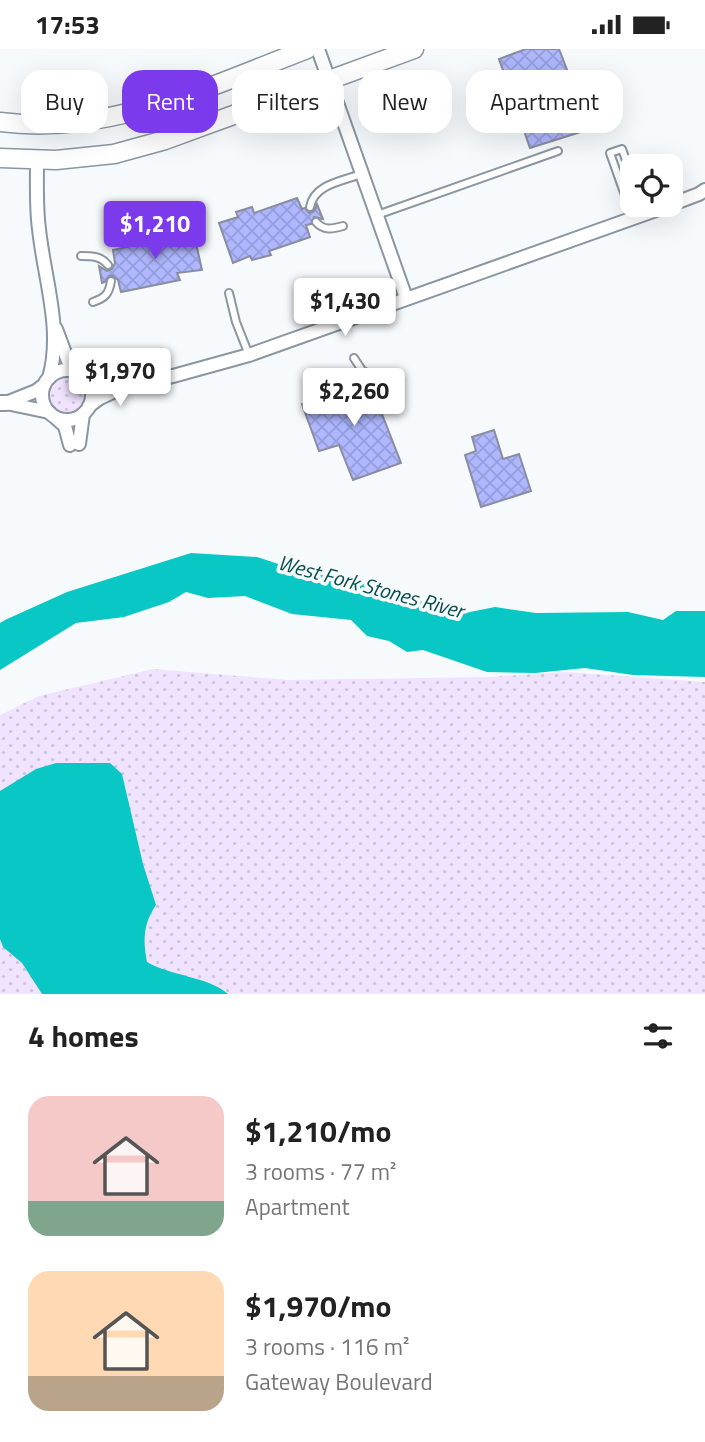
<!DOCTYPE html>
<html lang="en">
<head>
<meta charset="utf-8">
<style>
	body { margin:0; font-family:"Titillium Web",sans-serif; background:#f2f2f2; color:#222; height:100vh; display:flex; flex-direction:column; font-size:26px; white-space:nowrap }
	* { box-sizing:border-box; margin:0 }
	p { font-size:23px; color:#767676 }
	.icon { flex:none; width:38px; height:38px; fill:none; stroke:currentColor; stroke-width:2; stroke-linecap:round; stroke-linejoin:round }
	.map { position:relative; height:945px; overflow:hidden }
	.side { display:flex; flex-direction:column; background:#fff; flex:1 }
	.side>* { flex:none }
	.guide { position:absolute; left:21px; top:21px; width:663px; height:63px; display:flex; gap:14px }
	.fabs { position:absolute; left:620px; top:105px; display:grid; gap:14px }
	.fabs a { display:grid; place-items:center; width:63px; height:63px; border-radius:14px; background:#fff; box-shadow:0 7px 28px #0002; font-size:35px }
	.price { position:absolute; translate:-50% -60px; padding:0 16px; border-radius:7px; background:#fff; color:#222; font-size:23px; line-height:46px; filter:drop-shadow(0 2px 4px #0008) }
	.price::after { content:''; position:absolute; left:50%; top:42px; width:21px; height:16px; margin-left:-10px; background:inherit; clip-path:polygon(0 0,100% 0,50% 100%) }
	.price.on { background:#7c3aed; color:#fff }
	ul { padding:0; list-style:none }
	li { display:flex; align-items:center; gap:21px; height:175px; padding:0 28px }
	li span { display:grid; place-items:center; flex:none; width:196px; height:140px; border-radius:21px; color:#555 }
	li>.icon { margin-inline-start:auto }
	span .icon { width:84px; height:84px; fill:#fffc; stroke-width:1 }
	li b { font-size:30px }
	h2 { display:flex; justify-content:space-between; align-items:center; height:84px; padding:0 28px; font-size:30px }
	.pill { padding:0 24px; border-radius:21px; background:#fff; box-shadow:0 7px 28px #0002; font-size:24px; line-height:63px }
	.pill.on { background:#7c3aed; color:#fff }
	.status { display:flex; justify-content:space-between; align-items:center; height:49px; padding:0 35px; background:#fff; direction:ltr }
	.status svg { height:19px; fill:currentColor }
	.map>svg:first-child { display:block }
</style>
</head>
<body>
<div class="status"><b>17:53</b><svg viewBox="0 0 49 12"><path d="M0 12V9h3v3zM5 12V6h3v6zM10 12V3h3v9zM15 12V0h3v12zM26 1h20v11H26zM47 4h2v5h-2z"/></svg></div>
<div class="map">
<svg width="705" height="945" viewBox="0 0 705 945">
	<defs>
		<pattern id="grass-dots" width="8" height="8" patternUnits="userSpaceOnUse" patternTransform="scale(1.75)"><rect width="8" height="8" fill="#f0e3ff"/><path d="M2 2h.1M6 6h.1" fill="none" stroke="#cdc2da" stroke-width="1.8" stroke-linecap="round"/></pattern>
		<pattern id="building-cross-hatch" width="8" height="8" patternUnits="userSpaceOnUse" patternTransform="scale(1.75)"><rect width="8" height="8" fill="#aeb7ff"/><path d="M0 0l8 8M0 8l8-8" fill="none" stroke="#959dda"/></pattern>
	</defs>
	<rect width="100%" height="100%" fill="#f7fafc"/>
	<g fill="url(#grass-dots)">
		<circle cx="67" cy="346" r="20"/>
		<polygon points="153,620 287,631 488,628 565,623 705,633 705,945 0,945 0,666 39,647"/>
	</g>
	<g fill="#08c7c4">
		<polygon points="191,504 257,508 297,521 324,521 398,543 408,551 427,553 460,565 495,558 536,564 628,563 663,571 676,562 705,562 705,628 633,626 585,619 535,624 487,623 423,601 407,603 389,592 367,587 351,571 292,565 245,547 208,549 186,543 169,553 124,568 76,574 0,621 0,574 5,571 67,543"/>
		<path d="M56,714H110L122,725L143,815L156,856C143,875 143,891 147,913C171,927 209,928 228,945H42L22,914L3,898L0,890V742L36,720Z"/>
	</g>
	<g fill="url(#building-cross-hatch)" stroke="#8b8d9c" stroke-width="2">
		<polygon points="526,0 559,0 590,80 530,99 499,10"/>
		<polygon points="297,149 302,160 305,159 309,164 314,162 317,155 323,170 314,168 311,175 306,176 310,188 269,202 271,206 252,211 250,207 233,214 219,174 238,168 236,163 252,158 254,164"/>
		<polygon points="193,181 202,221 177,224 180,231 121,243 118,231 113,227 109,227 105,233 102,234 99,217 107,222 112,220 115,214 113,201 153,192 151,185 167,182 167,186"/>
		<polygon points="368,320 379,325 373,328 375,336 373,342 401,414 353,431 339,396 319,402 302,355 361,334 362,331 367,331 371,326"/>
		<polygon points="494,381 503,410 519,405 531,442 481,458 465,406 476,402 472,388"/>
	</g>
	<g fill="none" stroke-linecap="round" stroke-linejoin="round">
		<g stroke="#8b96a2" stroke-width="10">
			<g id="service">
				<polyline points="632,128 622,100 610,104 633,169"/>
				<path d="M310,158C314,135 343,132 361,125"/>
				<polyline points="377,166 558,102"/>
				<path d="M316,173C324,182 332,180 343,177"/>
				<path d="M81,207C92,207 101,207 108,216"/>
				<polyline points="229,244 236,273 249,306"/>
				<path d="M93,253C105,249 109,245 111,232"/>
				<polyline points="354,309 365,326"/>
				<polyline points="378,331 390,332 399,329"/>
			</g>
		</g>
		<g stroke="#8b96a2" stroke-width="16">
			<g id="minor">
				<polyline points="318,0 406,249"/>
				<path d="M37,111C37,133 36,158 39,180C44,229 63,281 49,329"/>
				<polyline points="670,156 699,145 705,141"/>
				<polyline points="56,280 68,312 77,323"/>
				<circle cx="67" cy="346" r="25"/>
				<polyline points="84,328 102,332 132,334 173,327 249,306 670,156"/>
				<polyline points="6,354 49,363"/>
				<polyline points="6,354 36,342 44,336"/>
				<polyline points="89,357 100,349 132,334"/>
				<polyline points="56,369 65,377 70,396"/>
				<polyline points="79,395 83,365"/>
			</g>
		</g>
		<g stroke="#8b96a2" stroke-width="18">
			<polyline id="tertiary" points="0,354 6,354"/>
		</g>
		<g stroke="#8b96a2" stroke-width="21">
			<g id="secondary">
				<path d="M0,73C108,87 208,38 307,0"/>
				<polyline points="0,109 56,111 114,105 165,91 414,0"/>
			</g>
		</g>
		<use href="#service" stroke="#fff" stroke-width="6"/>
		<use href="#minor" stroke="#fff" stroke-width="12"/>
		<use href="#tertiary" stroke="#fff" stroke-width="14"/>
		<use href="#secondary" stroke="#fff" stroke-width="18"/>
	</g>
	<g text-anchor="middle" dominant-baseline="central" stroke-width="7" stroke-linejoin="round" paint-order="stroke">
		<g font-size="21" font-style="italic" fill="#084e4d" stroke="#f7fafc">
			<text transform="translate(371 537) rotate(15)">West Fork Stones River</text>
		</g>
	</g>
</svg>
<div class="fabs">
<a><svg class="icon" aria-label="locate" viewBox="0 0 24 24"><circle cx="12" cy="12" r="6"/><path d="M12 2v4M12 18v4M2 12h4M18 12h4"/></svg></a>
</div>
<b class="price on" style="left:155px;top:212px">$1,210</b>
<b class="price" style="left:345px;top:289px">$1,430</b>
<b class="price" style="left:120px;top:359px">$1,970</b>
<b class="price" style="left:354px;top:379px">$2,260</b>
<div class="guide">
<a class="pill">Buy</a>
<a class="pill on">Rent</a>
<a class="pill">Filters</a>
<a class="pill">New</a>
<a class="pill">Apartment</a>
</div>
</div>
<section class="side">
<h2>4 homes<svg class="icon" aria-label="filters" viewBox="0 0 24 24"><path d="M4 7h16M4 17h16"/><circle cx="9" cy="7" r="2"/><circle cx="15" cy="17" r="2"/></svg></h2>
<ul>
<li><span style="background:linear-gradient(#f6c9c9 75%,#7fa58c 0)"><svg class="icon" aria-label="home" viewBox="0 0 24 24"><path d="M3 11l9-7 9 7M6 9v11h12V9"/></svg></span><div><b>$1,210/mo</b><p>3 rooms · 77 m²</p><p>Apartment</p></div></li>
<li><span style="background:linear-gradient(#ffd9b3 75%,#b9a48a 0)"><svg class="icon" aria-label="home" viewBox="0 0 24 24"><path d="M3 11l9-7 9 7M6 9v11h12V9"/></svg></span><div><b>$1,970/mo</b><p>3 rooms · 116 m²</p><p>Gateway Boulevard</p></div></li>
</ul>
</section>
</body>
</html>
